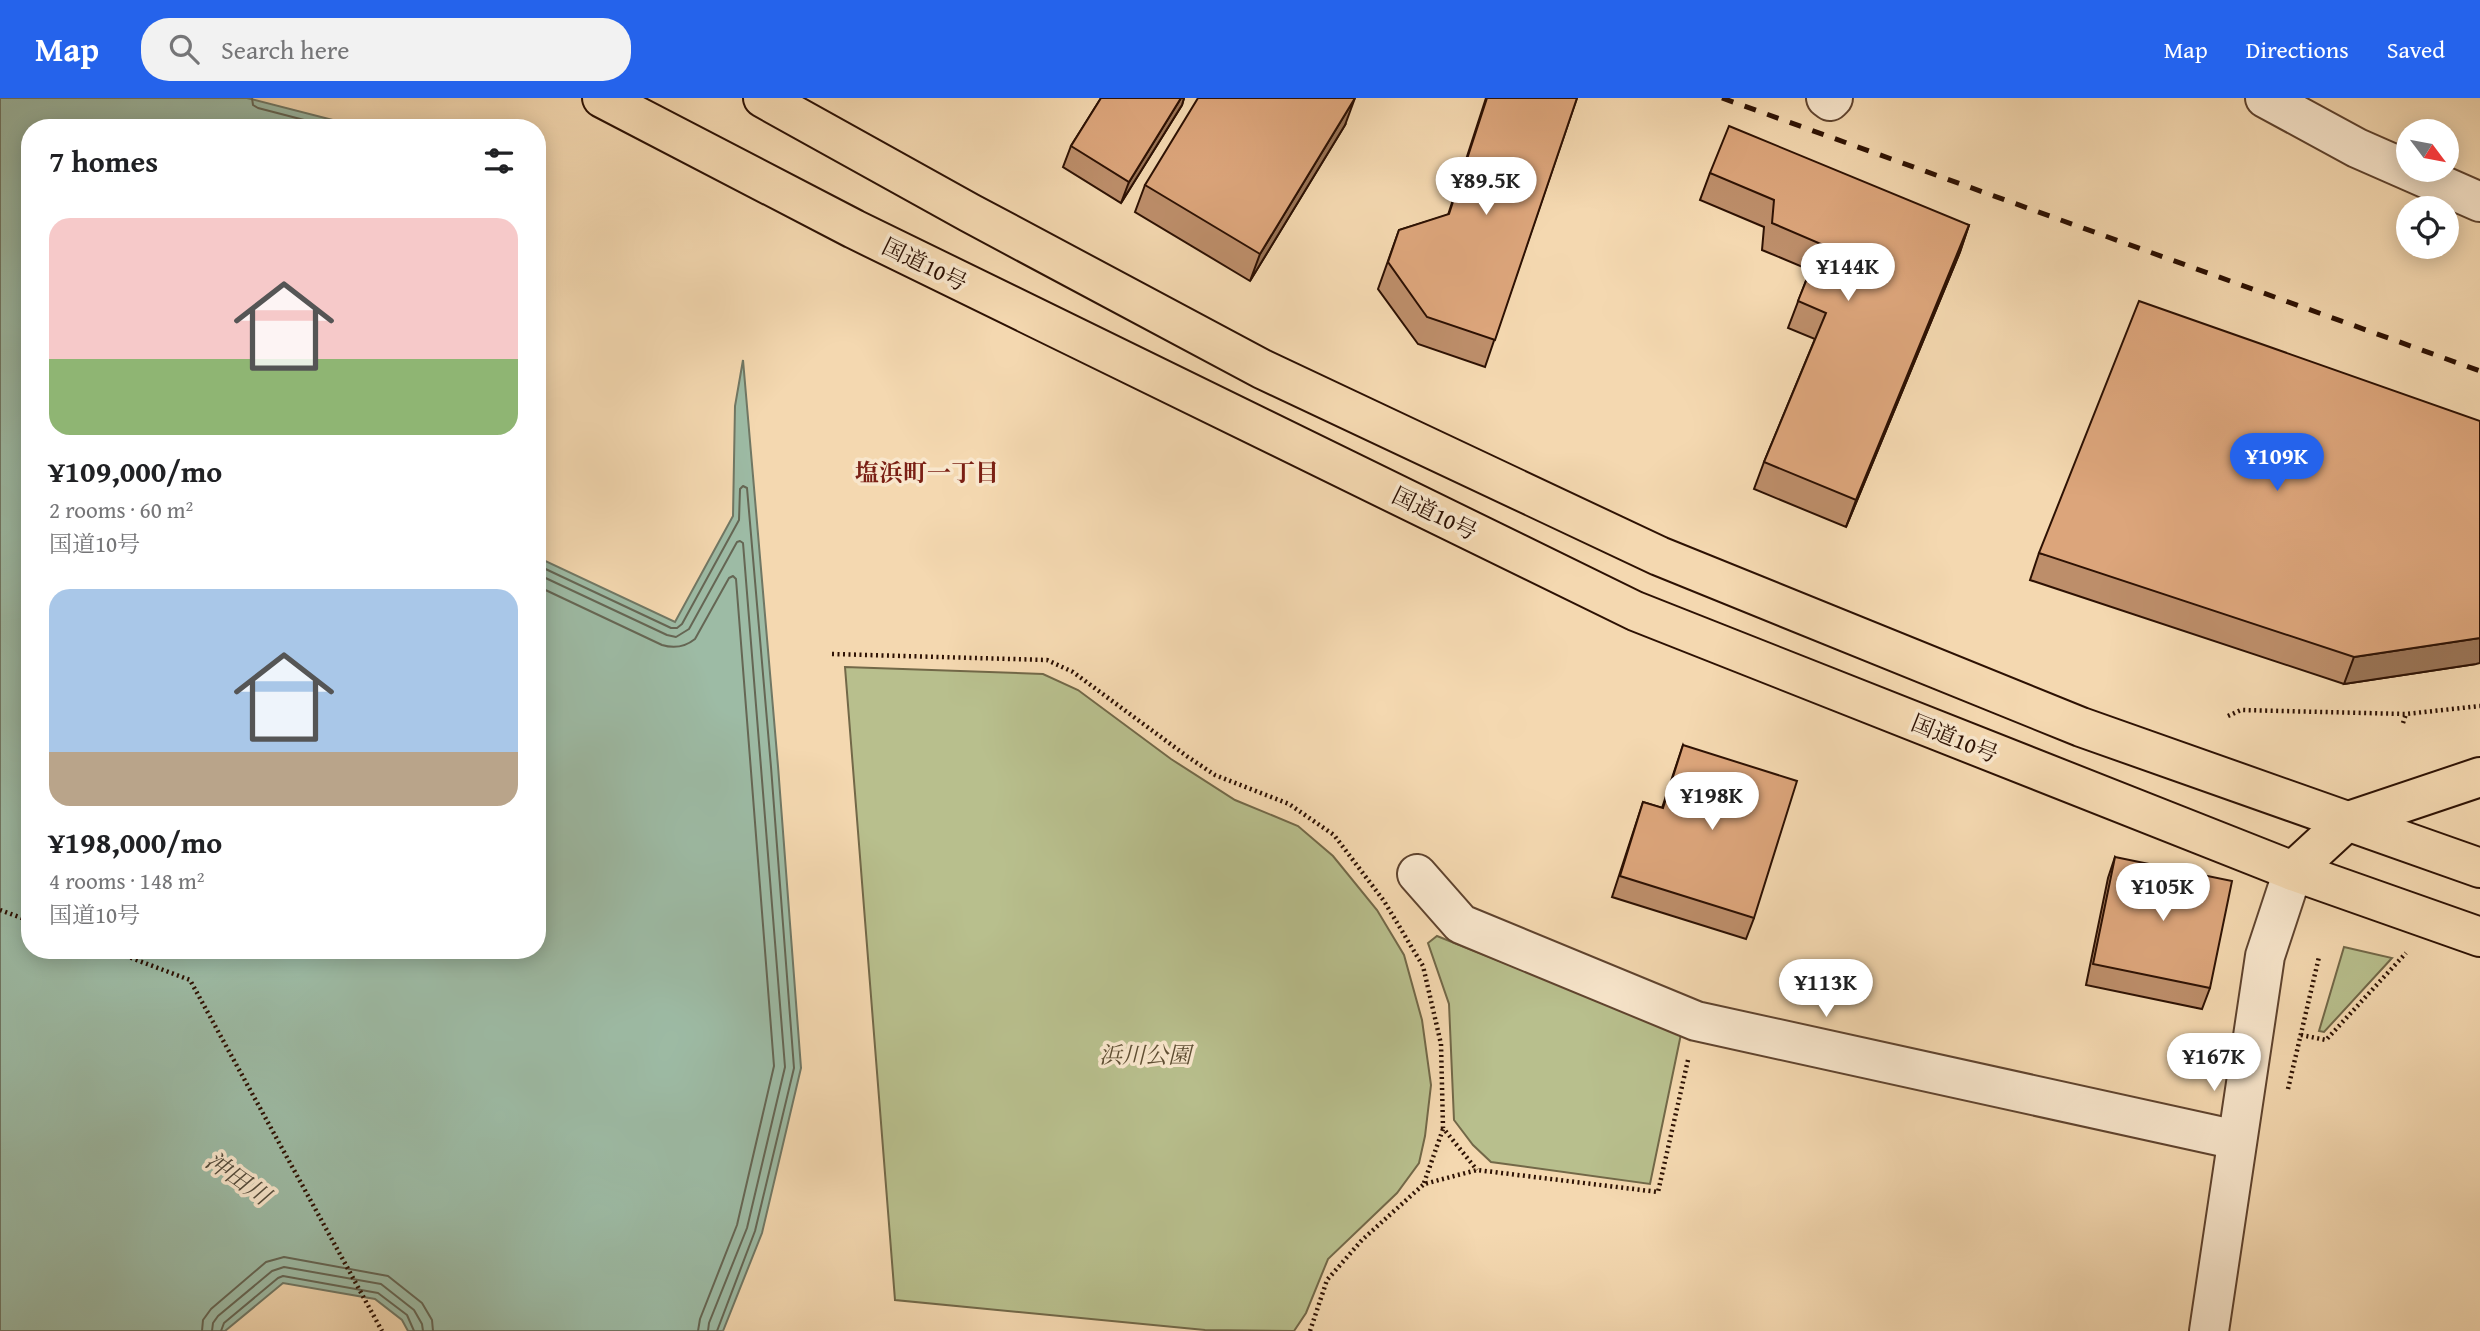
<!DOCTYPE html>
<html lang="en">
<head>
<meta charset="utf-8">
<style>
	body { margin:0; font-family:"Gentium Book Plus","Noto Serif JP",serif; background:#f2f2f2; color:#202124; height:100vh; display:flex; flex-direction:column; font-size:26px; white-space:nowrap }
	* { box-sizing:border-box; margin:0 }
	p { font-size:23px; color:#757577 }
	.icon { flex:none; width:38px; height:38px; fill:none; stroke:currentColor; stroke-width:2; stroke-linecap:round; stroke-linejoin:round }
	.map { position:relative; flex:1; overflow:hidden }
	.panel { position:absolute; left:21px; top:21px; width:525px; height:840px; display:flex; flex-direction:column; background:#fff; border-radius:28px; box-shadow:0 4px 18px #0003 }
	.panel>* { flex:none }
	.needle { width:46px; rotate:122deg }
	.buttons { position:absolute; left:2396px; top:21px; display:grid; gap:14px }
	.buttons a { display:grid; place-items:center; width:63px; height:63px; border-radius:50%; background:#fff; box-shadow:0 4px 18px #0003; font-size:35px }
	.price { position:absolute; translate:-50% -60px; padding:0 16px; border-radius:24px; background:#fff; color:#222; font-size:23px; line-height:46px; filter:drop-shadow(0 2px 4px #0008) }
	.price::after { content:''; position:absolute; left:50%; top:42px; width:21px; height:16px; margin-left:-10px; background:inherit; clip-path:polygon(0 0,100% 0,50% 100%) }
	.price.on { background:#2563eb; color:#fff }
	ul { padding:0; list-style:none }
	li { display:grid; align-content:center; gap:14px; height:371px; padding:0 28px }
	li span { display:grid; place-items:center; height:217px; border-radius:21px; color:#555 }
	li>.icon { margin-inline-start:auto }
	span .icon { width:126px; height:126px; fill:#fffc; stroke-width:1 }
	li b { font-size:30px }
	h2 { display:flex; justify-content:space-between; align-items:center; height:84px; padding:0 28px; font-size:30px }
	header { display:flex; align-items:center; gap:42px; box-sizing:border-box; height:98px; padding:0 35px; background:#2563eb; color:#fff }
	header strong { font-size:33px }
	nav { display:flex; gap:38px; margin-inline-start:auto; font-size:24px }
	.search { width:490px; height:63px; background:#f2f2f2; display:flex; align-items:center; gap:18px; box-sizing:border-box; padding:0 24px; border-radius:28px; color:#757577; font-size:26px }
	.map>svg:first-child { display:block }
</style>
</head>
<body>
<header>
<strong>Map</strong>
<div class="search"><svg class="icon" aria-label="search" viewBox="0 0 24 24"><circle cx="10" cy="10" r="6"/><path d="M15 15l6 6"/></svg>Search here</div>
<nav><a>Map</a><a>Directions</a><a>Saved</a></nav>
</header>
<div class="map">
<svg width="2480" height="1233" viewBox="0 0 2480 1233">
	<rect width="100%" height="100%" fill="#f4d8b0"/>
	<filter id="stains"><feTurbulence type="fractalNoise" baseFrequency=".00286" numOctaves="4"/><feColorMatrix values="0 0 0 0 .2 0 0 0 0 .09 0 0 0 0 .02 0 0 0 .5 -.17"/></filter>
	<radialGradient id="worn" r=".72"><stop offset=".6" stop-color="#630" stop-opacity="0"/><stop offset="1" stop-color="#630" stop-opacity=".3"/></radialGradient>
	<g fill="#b8bf8d" stroke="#726848" stroke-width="2">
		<polygon points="845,569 1043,576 1078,592 1171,661 1235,702 1298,728 1333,758 1377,812 1404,857 1422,922 1431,987 1425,1038 1419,1065 1397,1095 1328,1161 1306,1215 1294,1233 1205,1232 895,1202"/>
		<polygon points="1437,838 1681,936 1650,1086 1491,1064 1473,1047 1454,1022 1449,906 1428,845"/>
		<polygon points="2344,849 2392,860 2324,934 2319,933"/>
	</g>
	<polygon fill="#9dbba5" stroke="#707764" stroke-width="2" points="0,0 247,0 364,30 30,30 30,852 537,852 537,459 675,524 733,418 735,308 743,262 778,668 801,970 762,1135 723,1233 408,1233 402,1222 375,1201 283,1185 225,1233 0,1233"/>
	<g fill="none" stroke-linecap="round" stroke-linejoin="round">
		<g stroke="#656654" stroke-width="2">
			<polyline points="252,0 253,7 258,10 335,30"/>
			<polyline points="537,467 671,530 677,530 682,526 739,422 740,391 743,388 747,390 771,669 794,970 755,1133 717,1233"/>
			<polyline points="537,476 667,537 676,539 689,531 737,444 740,443 743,445 785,969 747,1130 709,1225 708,1233"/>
			<path d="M537,488L662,547C675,551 685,549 695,541L729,480L733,478L736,481L774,968L737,1127L700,1221L698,1233"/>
			<polyline points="202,1233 203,1222 211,1211 266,1164 284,1159 388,1178 422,1205 432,1222 433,1233"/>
			<polyline points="212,1233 213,1225 218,1218 272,1173 284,1169 381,1186 414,1212 422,1226 423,1233"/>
			<polyline points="221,1233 224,1225 278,1180 283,1178 378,1195 407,1217 414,1233"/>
		</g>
		<g stroke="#5f432e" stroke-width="42">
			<g id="minor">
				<polyline points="1826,0 1830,3 1833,0"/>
				<polyline points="1417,776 1461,826 1696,923 2237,1042"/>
			</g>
		</g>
		<g stroke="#5f432e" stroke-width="42">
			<g id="tertiary">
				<polyline points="2265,0 2357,50 2480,104"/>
				<polyline points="2209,1233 2265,858 2293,773"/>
			</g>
		</g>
		<g stroke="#2d1103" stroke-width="42">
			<polyline id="primary" points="2293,773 2346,724 2480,679"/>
		</g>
		<g stroke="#2d1103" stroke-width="42">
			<g id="trunk">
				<polyline points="602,0 854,131 1635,513 2293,773 2480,839"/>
				<polyline points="763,0 970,115 1262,271 1659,458 2081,629 2480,770"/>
			</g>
		</g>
		<g stroke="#2d1103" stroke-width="4.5" stroke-dasharray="2 3.5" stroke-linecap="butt">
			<polyline points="832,556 1047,562 1073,574 1188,659 1215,677 1289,706 1334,737 1384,803 1423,868 1441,946 1443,1030 1477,1072"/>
			<polyline points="2228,618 2241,612 2406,616 2480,608"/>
			<polyline points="2403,625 2406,616"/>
			<polyline points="0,812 30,823"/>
			<polyline points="110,852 190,882 382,1233"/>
			<polyline points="2301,937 2326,942 2406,855"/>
			<polyline points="2288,991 2319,859"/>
			<polyline points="1424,1085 1443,1031"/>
			<polyline points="1310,1233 1327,1182 1362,1142 1424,1086 1477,1072 1658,1094 1688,962"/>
		</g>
		<use href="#minor" stroke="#f8e6cc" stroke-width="38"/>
		<use href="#tertiary" stroke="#f8e6cc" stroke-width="38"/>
		<use href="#primary" stroke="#f4d8b0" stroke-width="38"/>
		<use href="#trunk" stroke="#f4d8b0" stroke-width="38"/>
		<polyline stroke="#2d1103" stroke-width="5" stroke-dasharray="12 12" stroke-linecap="butt" points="1722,0 2480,273"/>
	</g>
	<g fill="#bd8e6a" stroke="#2d1103" stroke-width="2">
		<polygon points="1101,0 1184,0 1182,7 1121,105 1063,69 1071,48"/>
		<polygon points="1486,0 1577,0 1485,269 1418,246 1378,191 1399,132 1448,117"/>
		<polygon points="1345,27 1250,183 1135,114 1145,87"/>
		<polygon points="1710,75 1969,127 1960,154 1846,429 1754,391 1764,364 1815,241 1788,230 1810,172 1762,152 1764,129 1700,102"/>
		<polygon points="2039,455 2476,566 2344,586 2030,482"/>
		<polygon points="1683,647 1754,820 1746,841 1612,799 1643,704 1662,710"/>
		<polygon points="2115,759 2210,890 2202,911 2086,887 2108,780"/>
	</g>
	<g fill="#9a7456" stroke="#2d1103" stroke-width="2">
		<polygon points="1181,0 1184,0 1182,7 1121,105 1129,84"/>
		<polygon points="1355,0 1345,27 1250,183 1260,156"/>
		<polygon points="1969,127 1960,154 1846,429 1856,402"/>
		<polygon points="2480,540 2480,565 2476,566 2344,586 2354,559"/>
	</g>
	<g fill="#dca57b" stroke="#2d1103" stroke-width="2">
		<polygon points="1101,0 1181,0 1129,84 1071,48"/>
		<polygon points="1198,0 1355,0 1260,156 1145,87"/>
		<polygon points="1487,0 1577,0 1495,242 1427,219 1388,164 1399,132 1449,116"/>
		<polygon points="1729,28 1969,127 1856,402 1764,364 1826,215 1798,203 1821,146 1772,125 1774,102 1710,75"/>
		<polygon points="2139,203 2480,323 2480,540 2354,559 2039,455"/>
		<polygon points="1683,647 1797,683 1754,820 1620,778 1643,704 1663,710"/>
		<polygon points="2115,759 2232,783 2210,890 2093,866"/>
	</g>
	<g text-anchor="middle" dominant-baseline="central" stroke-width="7" stroke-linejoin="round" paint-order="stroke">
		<g font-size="23" fill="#2d1103" stroke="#f8e6cc">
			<text transform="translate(925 166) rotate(26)">国道10号</text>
			<text transform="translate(1435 415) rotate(26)">国道10号</text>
			<text transform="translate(1955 640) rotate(22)">国道10号</text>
		</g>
		<g font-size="23" font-style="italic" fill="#5e4e33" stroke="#f8e6cc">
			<text x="1145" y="956">浜川公園</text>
		</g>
		<g font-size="24" font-weight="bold" fill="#7a1f14" stroke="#f8e6cc">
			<text x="927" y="374">塩浜町一丁目</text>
		</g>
		<g font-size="24" font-style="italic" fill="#544c3c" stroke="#f8e6cc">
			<text transform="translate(238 1080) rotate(35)">沖田川</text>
		</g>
	</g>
	<rect width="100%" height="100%" filter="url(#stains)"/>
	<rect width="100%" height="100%" fill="url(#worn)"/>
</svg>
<div class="buttons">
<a><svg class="needle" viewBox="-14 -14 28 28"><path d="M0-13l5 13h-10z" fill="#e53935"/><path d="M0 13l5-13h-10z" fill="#757577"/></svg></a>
<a><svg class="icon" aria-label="locate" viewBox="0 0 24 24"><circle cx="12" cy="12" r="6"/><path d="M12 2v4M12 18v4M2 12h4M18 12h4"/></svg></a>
</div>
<b class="price" style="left:1486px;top:119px">¥89.5K</b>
<b class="price" style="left:1848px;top:205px">¥144K</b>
<b class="price on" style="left:2277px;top:395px">¥109K</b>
<b class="price" style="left:1712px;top:734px">¥198K</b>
<b class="price" style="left:2163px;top:825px">¥105K</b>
<b class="price" style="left:1826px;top:921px">¥113K</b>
<b class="price" style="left:2214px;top:995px">¥167K</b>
<section class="panel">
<h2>7 homes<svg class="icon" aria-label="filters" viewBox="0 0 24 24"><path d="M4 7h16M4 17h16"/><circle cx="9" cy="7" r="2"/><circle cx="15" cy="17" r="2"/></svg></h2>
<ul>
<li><span style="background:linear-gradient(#f6c9c9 65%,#8fb573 0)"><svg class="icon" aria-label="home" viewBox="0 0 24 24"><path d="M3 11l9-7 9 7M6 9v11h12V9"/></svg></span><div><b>¥109,000/mo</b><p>2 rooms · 60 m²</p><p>国道10号</p></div></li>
<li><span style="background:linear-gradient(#a9c7e8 75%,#b9a48a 0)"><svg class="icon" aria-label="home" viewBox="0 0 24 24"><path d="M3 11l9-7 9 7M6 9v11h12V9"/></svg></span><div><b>¥198,000/mo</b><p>4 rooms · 148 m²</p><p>国道10号</p></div></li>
</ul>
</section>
</div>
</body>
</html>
